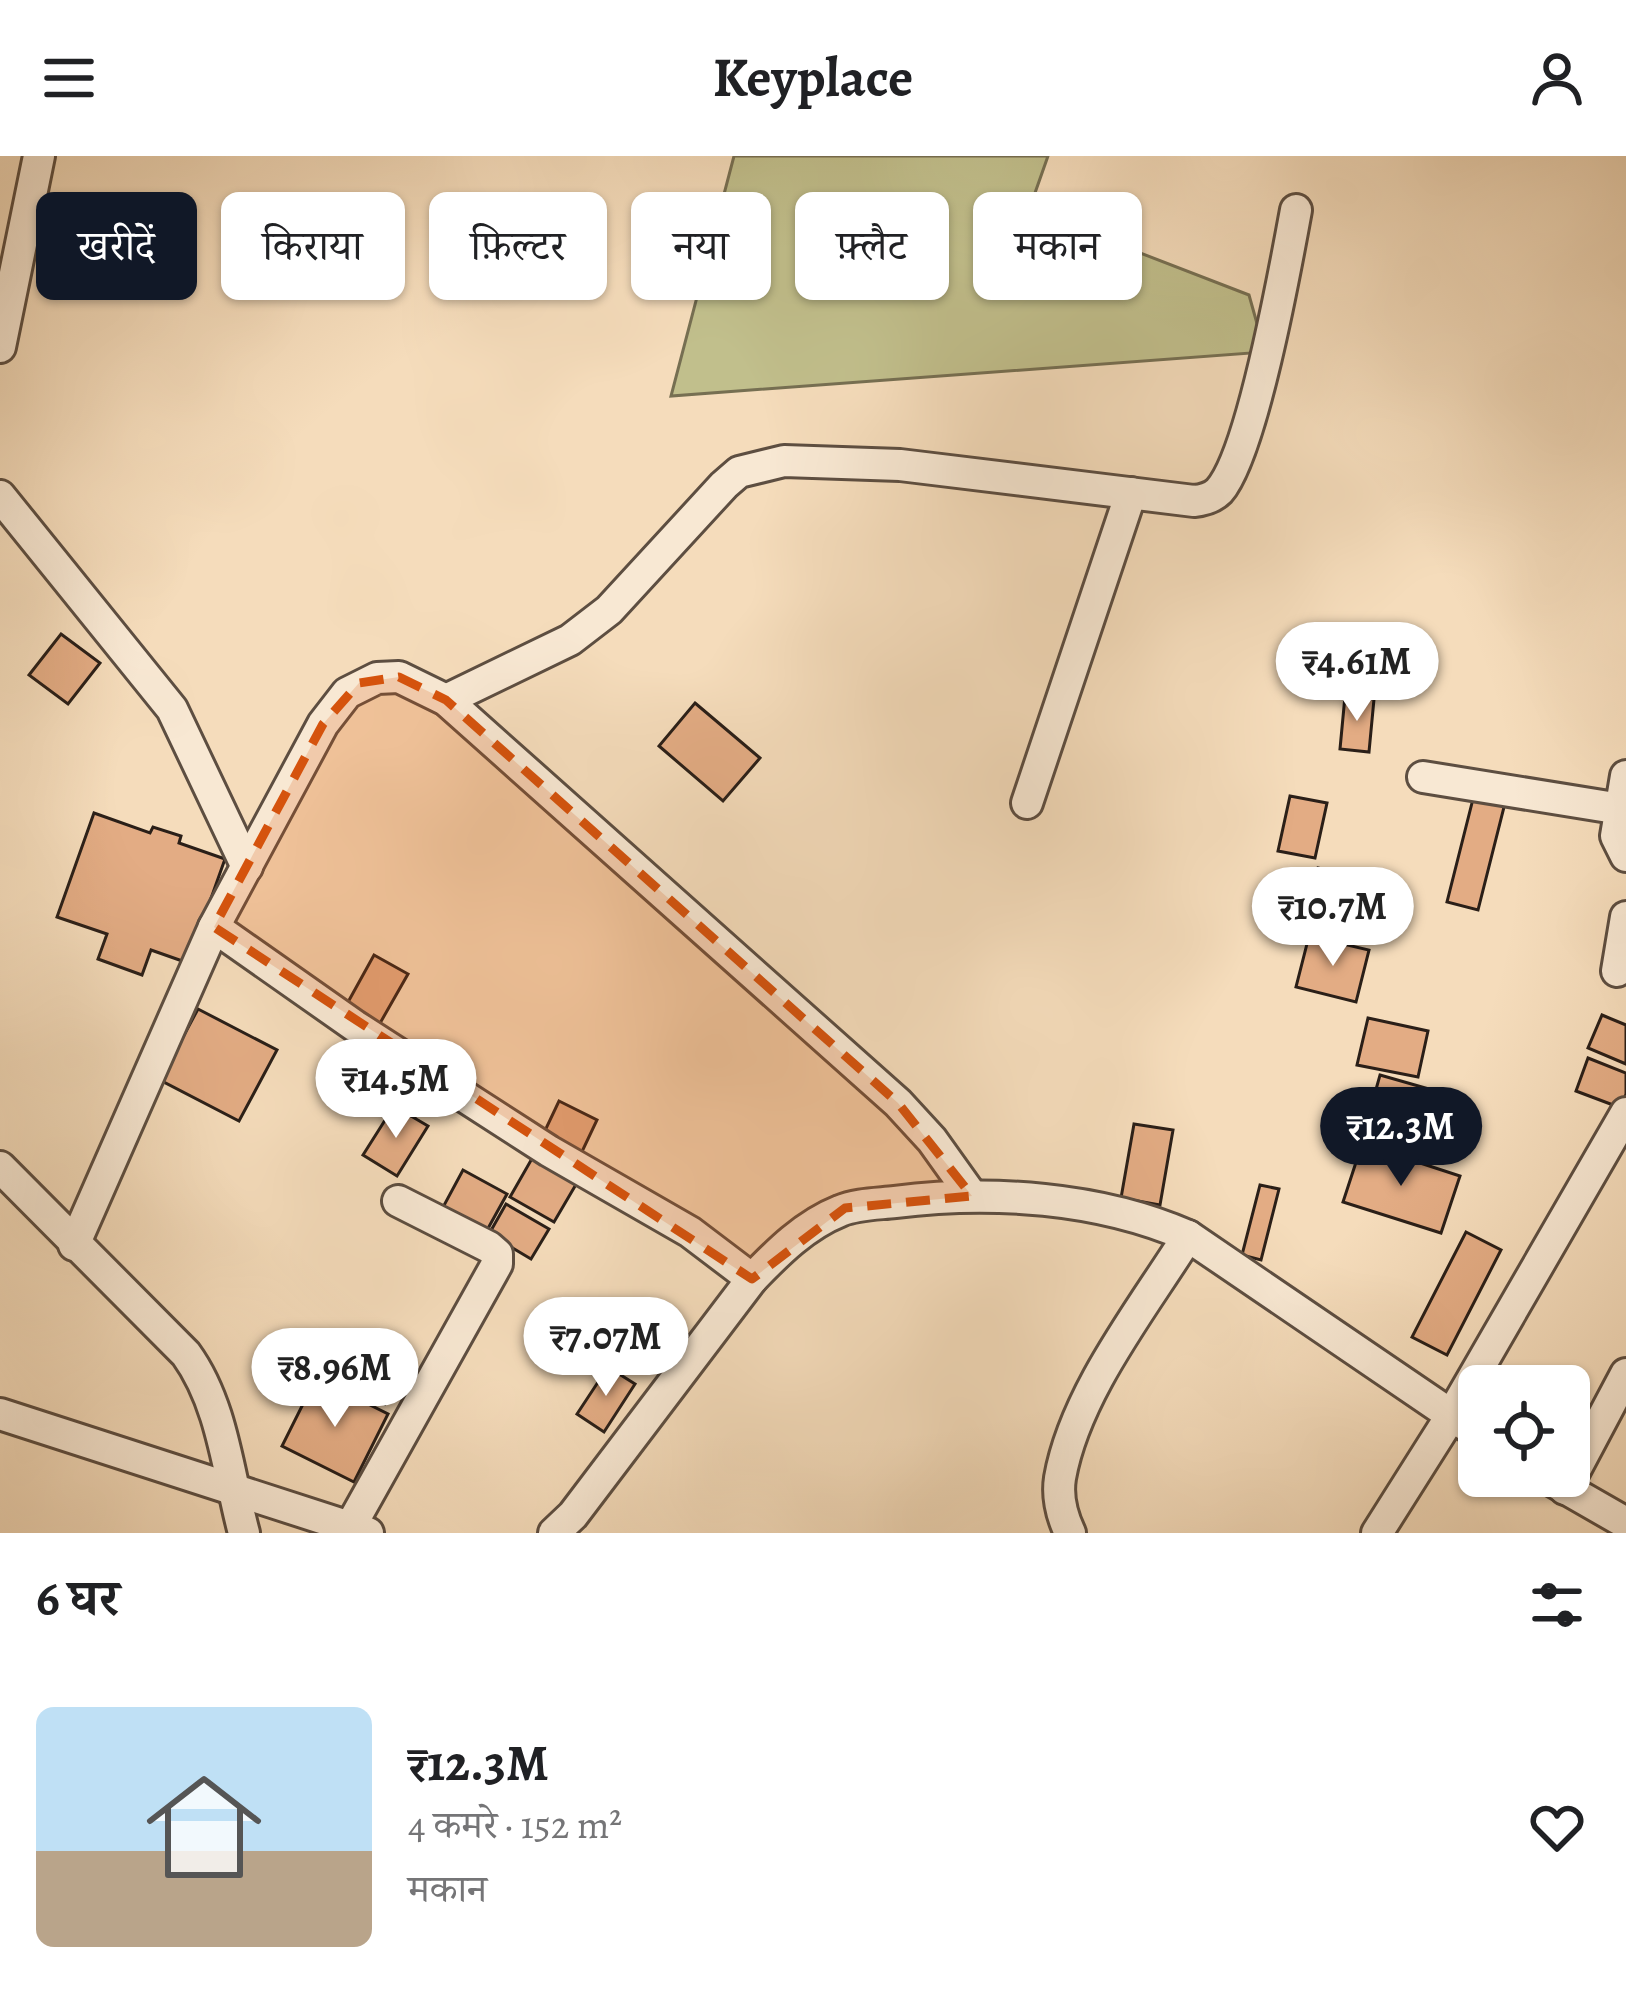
<!DOCTYPE html>
<html lang="hi">
<head>
<meta charset="utf-8">
<style>
	body { margin:0; font-family:Alegreya,"Noto Serif Devanagari",serif; background:#f2f2f2; color:#202124; height:100vh; display:flex; flex-direction:column; font-size:45px; white-space:nowrap }
	* { box-sizing:border-box; margin:0 }
	p { font-size:39px; color:#757577 }
	.icon { flex:none; width:66px; height:66px; fill:none; stroke:currentColor; stroke-width:2; stroke-linecap:round; stroke-linejoin:round }
	.map { position:relative; height:1377px; overflow:hidden }
	.side { display:flex; flex-direction:column; background:#fff; flex:1 }
	.side>* { flex:none }
	.guide { position:absolute; left:36px; top:36px; width:1554px; height:108px; display:flex; gap:24px }
	.buttons { position:absolute; left:1458px; top:1209px; display:grid; gap:24px }
	.buttons a { display:grid; place-items:center; width:132px; height:132px; border-radius:18px; background:#fff; box-shadow:0 3px 9px #0004; font-size:60px }
	.price { position:absolute; translate:-50% -102px; padding:0 27px; border-radius:42px; background:#fff; color:#222; font-size:39px; line-height:78px; filter:drop-shadow(0 3px 6px #0008) }
	.price::after { content:''; position:absolute; left:50%; top:72px; width:36px; height:27px; margin-left:-18px; background:inherit; clip-path:polygon(0 0,100% 0,50% 100%) }
	.price.active { background:#111827; color:#fff }
	ul { padding:0; list-style:none }
	li { display:flex; align-items:center; gap:36px; height:300px; padding:0 36px }
	li span { display:grid; place-items:center; flex:none; width:336px; height:240px; border-radius:18px; color:#555 }
	li>.icon { margin-inline-start:auto }
	span .icon { width:144px; height:144px; fill:#fffc; stroke-width:1 }
	li b { font-size:51px }
	h2 { display:flex; justify-content:space-between; align-items:center; height:144px; padding:0 36px; font-size:51px }
	.chip { padding:0 42px; border-radius:18px; background:#fff; box-shadow:0 3px 9px #0004; font-size:42px; line-height:108px }
	.chip.active { background:#111827; color:#fff }
	header { display:flex; justify-content:space-between; align-items:center; height:156px; padding:0 36px; background:#fff; font-size:54px; font-weight:700 }
	.map>svg:first-child { display:block }
</style>
</head>
<body>
<header><svg class="icon" aria-label="menu" viewBox="0 0 24 24"><path d="M4 6h16M4 12h16M4 18h16"/></svg>Keyplace<svg class="icon" aria-label="person" viewBox="0 0 24 24"><circle cx="12" cy="8" r="4"/><path d="M4 21q1-7 8-7t8 7"/></svg></header>
<div class="map">
<svg width="1626" height="1377" viewBox="0 0 1626 1377">
	<rect width="100%" height="100%" fill="#f5dcbb"/>
	<filter id="stains"><feTurbulence type="fractalNoise" baseFrequency=".00167" numOctaves="4"/><feColorMatrix values="0 0 0 0 .2 0 0 0 0 .09 0 0 0 0 .02 0 0 0 .5 -.17"/></filter>
	<radialGradient id="worn" r=".72"><stop offset=".6" stop-color="#630" stop-opacity="0"/><stop offset="1" stop-color="#630" stop-opacity=".3"/></radialGradient>
	<polygon fill="#c1bf8c" stroke="#766f52" stroke-width="3" points="734,0 1048,0 1029,54 1249,139 1265,196 671,240"/>
	<g fill="#e3ac84" stroke="#2a1f18" stroke-width="3">
		<polygon points="1351,472 1383,474 1379,536 1347,533"/>
		<polygon points="61,478 100,507 68,548 29,519"/>
		<polygon points="1345,540 1374,543 1369,596 1340,593"/>
		<polygon points="695,547 760,602 723,645 659,590"/>
		<polygon points="1474,639 1505,647 1478,754 1447,746"/>
		<polygon points="1290,640 1327,647 1315,702 1278,695"/>
		<polygon points="94,657 150,677 153,671 181,680 179,687 225,703 188,807 151,794 142,819 98,803 107,778 57,761"/>
		<polygon points="1318,712 1377,727 1363,780 1304,766"/>
		<polygon points="1309,780 1369,794 1356,846 1296,831"/>
		<polygon points="374,799 408,818 375,876 342,857"/>
		<polygon points="198,853 277,894 239,965 160,924"/>
		<polygon points="1602,859 1626,869 1626,908 1588,892"/>
		<polygon points="1368,862 1428,875 1418,921 1357,909"/>
		<polygon points="385,896 436,928 415,961 365,927"/>
		<polygon points="1588,902 1626,917 1626,938 1621,952 1576,935"/>
		<polygon points="1380,919 1464,943 1446,1004 1363,980"/>
		<polygon points="559,945 597,964 579,1002 541,983"/>
		<polygon points="394,950 428,970 397,1020 363,999"/>
		<polygon points="1134,968 1173,974 1160,1049 1121,1042"/>
		<polygon points="1362,988 1460,1020 1441,1077 1343,1046"/>
		<polygon points="534,999 578,1025 554,1066 510,1041"/>
		<polygon points="463,1014 507,1038 486,1076 442,1053"/>
		<polygon points="1260,1029 1279,1033 1261,1104 1242,1099"/>
		<polygon points="506,1048 549,1073 531,1103 489,1078"/>
		<polygon points="1466,1076 1501,1094 1447,1199 1412,1181"/>
		<polygon points="352,1178 408,1211 385,1248 330,1215"/>
		<polygon points="608,1211 635,1228 604,1276 577,1258"/>
		<polygon points="316,1222 388,1258 354,1326 282,1290"/>
	</g>
	<g fill="none" stroke-linecap="round" stroke-linejoin="round">
		<g stroke="#5d4e41" stroke-width="36">
			<g id="minor">
				<polyline points="0,191 39,0"/>
				<polyline points="0,340 172,553 247,711"/>
				<path d="M446,544L570,484L609,454L724,329L739,316L784,305L900,309L1194,345C1204,344 1212,342 1219,335C1252,298 1286,109 1296,54"/>
				<polyline points="1626,620 1616,680 1626,700"/>
				<polyline points="1423,621 1621,653"/>
				<polyline points="1027,647 1131,337"/>
				<polyline points="214,771 355,870 549,995 690,1076 752,1123"/>
				<polyline points="1617,815 1626,761"/>
				<path d="M0,1011L186,1198C223,1249 228,1318 244,1377"/>
				<polyline points="74,1089 214,771 323,568 347,537 377,522 399,521 446,544 898,947 932,984 972,1040"/>
				<polyline points="0,1258 368,1377"/>
				<polyline points="1544,1320 1626,1367"/>
				<polyline points="1565,1333 1626,1218"/>
				<polyline points="349,1373 497,1108 497,1098 489,1091 398,1045"/>
				<path d="M554,1377L573,1359L752,1123C778,1096 805,1069 840,1055C856,1048 877,1048 895,1046C991,1034 1099,1041 1188,1080L1479,1278"/>
				<path d="M1070,1377C1062,1360 1057,1341 1060,1322C1075,1237 1143,1152 1188,1080"/>
				<polyline points="1377,1377 1451,1260 1626,957"/>
			</g>
		</g>
		<use href="#minor" stroke="#f8e8d3" stroke-width="30"/>
	</g>
	<path fill="#d5530d" fill-opacity="0.2" stroke="#d5530d" stroke-width="9" stroke-dasharray="24 15" stroke-linejoin="round" d="M399,521L446,544L898,947L972,1040L845,1052L752,1123L214,771L323,568L359,527Z"/>
	<rect width="100%" height="100%" filter="url(#stains)"/>
	<rect width="100%" height="100%" fill="url(#worn)"/>
</svg>
<div class="buttons">
<a><svg class="icon" aria-label="locate" viewBox="0 0 24 24"><circle cx="12" cy="12" r="6"/><path d="M12 2v4M12 18v4M2 12h4M18 12h4"/></svg></a>
</div>
<b class="price" style="left:1357px;top:568px">₹4.61M</b>
<b class="price" style="left:1333px;top:813px">₹10.7M</b>
<b class="price" style="left:396px;top:985px">₹14.5M</b>
<b class="price active" style="left:1401px;top:1033px">₹12.3M</b>
<b class="price" style="left:606px;top:1243px">₹7.07M</b>
<b class="price" style="left:335px;top:1274px">₹8.96M</b>
<div class="guide">
<a class="chip active">खरीदें</a>
<a class="chip">किराया</a>
<a class="chip">फ़िल्टर</a>
<a class="chip">नया</a>
<a class="chip">फ़्लैट</a>
<a class="chip">मकान</a>
</div>
</div>
<section class="side">
<h2>6 घर<svg class="icon" aria-label="filters" viewBox="0 0 24 24"><path d="M4 7h16M4 17h16"/><circle cx="9" cy="7" r="2"/><circle cx="15" cy="17" r="2"/></svg></h2>
<ul>
<li><span style="background:linear-gradient(#bfe0f5 60%,#b9a48a 0)"><svg class="icon" aria-label="home" viewBox="0 0 24 24"><path d="M3 11l9-7 9 7M6 9v11h12V9"/></svg></span><div><b>₹12.3M</b><p>4 कमरे · 152 m²</p><p>मकान</p></div><svg class="icon" aria-label="heart" viewBox="0 0 24 24"><path d="M12 20l-8-8c-3-5 5-10 8-4 3-6 11-1 8 4z"/></svg></li>
</ul>
</section>
</body>
</html>
